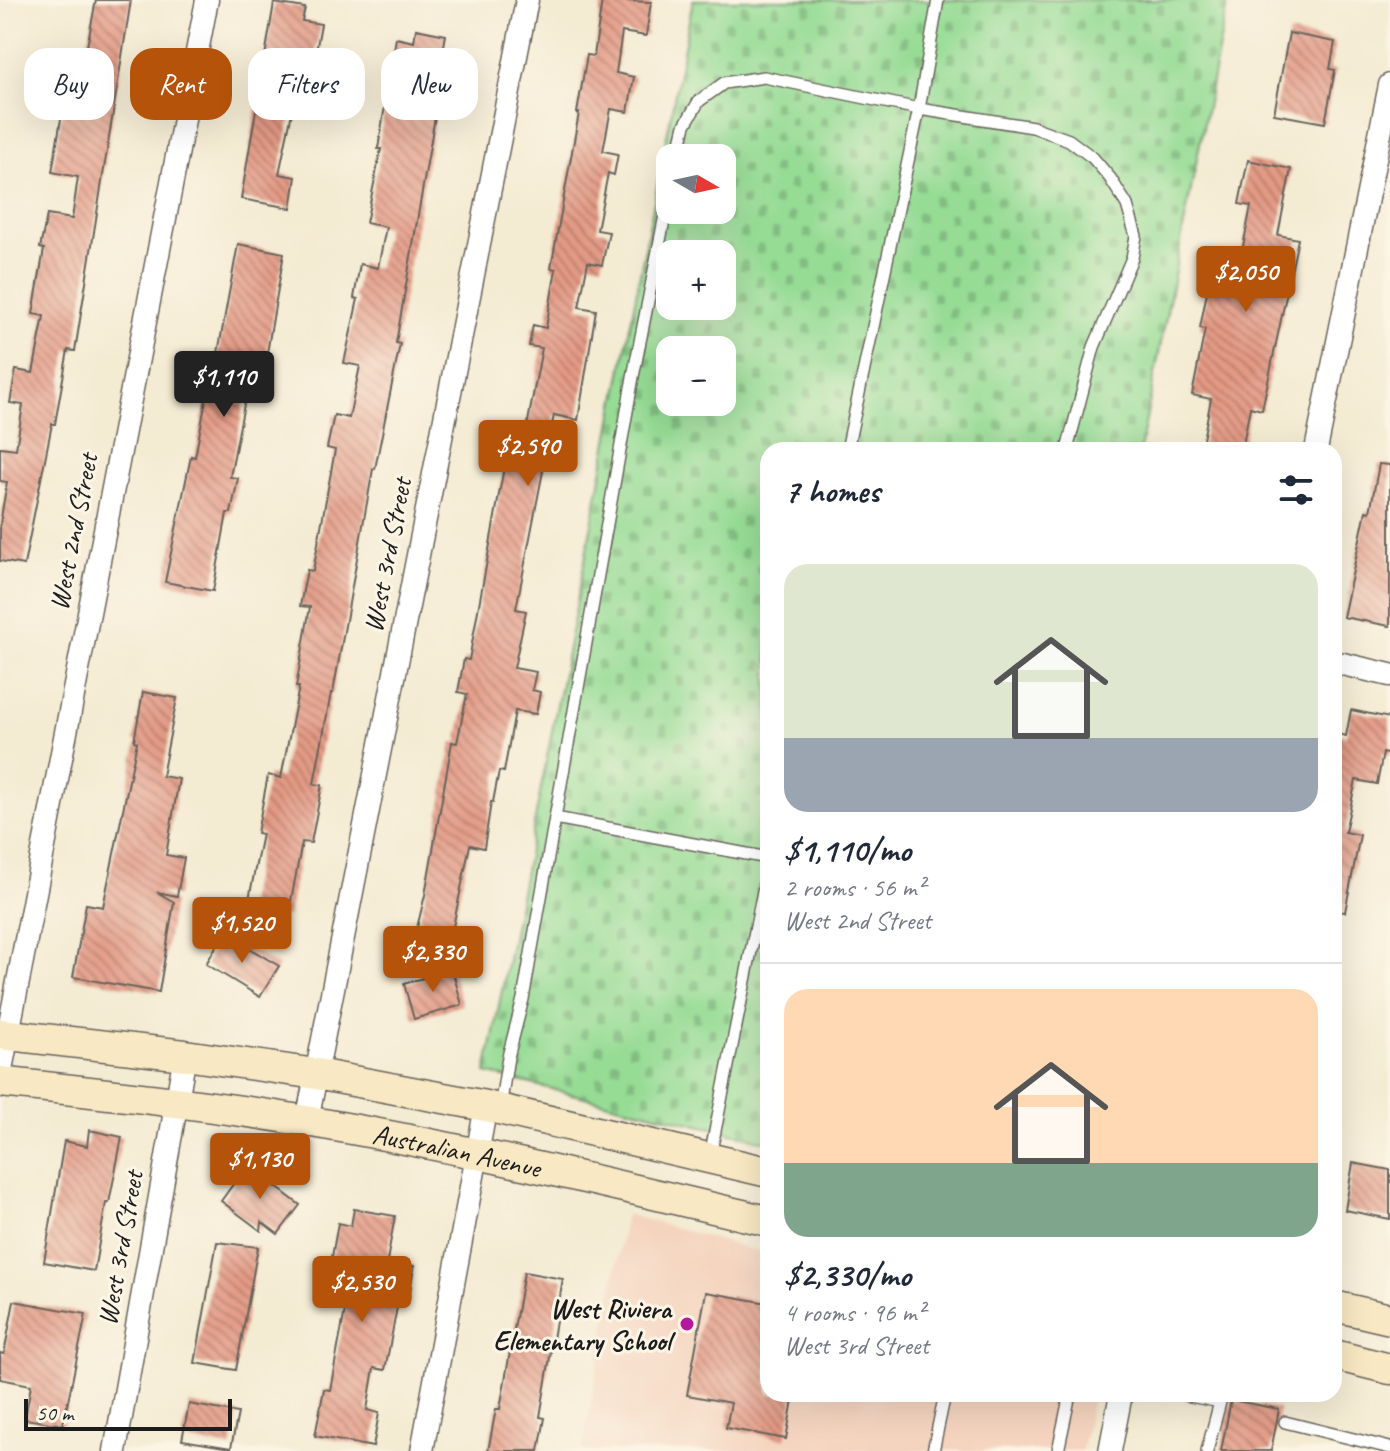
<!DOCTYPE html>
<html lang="en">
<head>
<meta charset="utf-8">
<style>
	body { margin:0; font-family:Caveat,sans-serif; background:#f2f2f3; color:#1f2937; height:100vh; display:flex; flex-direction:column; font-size:30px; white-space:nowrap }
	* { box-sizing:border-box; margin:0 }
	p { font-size:26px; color:#747a83 }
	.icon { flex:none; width:44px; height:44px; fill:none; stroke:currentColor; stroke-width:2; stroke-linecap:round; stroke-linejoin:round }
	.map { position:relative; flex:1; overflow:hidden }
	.panel { position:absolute; left:760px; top:442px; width:582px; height:960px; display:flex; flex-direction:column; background:#fff; border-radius:24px; box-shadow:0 8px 32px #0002 }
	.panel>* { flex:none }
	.hud { position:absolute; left:24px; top:48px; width:616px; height:72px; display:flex; gap:16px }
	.needle { width:52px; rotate:99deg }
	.controls { position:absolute; left:656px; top:144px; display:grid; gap:16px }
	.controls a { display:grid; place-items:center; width:80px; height:80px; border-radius:16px; background:#fff; box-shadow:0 8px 32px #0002; font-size:40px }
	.scale { position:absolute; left:24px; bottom:20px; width:208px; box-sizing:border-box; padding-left:8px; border:4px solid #1c1c1c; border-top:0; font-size:22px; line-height:28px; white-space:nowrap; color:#1c1c1c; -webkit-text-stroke:6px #fcf5e5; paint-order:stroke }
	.price { position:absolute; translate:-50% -68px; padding:0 18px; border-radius:8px; background:#b45309; color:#fff; font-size:26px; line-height:52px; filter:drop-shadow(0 2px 4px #0008) }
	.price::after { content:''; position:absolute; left:50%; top:48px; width:24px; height:18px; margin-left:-12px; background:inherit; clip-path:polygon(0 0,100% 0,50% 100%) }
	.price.current { background:#222; color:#fff }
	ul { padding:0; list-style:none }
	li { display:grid; align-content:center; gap:16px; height:424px; padding:0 24px }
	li+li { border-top:2px solid #e0e1e3 }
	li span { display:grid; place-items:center; height:248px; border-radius:24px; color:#555 }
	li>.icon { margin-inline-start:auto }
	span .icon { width:144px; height:144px; fill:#fffc; stroke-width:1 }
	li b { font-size:34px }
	h2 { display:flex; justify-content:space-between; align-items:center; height:96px; padding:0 24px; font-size:34px }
	.chip { padding:0 28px; border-radius:24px; background:#fff; box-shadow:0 8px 32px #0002; font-size:28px; line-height:72px }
	.chip.current { background:#b45309; color:#fff }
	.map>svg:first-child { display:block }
</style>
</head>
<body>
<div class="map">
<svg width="1390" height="1451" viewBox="0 0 1390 1451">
	<defs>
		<pattern id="cemetery-stones" width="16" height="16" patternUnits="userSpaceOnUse" patternTransform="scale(2)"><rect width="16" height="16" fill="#96dc95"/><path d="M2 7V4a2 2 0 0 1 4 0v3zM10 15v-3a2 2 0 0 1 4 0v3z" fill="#81bc80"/></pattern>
		<pattern id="building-back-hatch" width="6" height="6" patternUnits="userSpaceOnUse" patternTransform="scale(2)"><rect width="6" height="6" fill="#e39a85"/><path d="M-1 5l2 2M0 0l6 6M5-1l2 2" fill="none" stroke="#b77d6c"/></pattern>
	</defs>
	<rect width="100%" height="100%" fill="#fcf5e5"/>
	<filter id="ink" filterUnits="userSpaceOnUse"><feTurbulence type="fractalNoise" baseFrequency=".0125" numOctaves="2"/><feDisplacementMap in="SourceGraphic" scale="16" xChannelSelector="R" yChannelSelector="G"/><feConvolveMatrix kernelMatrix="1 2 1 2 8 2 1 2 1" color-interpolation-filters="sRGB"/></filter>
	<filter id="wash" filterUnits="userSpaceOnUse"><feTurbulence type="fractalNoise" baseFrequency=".006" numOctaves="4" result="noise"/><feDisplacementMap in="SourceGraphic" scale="32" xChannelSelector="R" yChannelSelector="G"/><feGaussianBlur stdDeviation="1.8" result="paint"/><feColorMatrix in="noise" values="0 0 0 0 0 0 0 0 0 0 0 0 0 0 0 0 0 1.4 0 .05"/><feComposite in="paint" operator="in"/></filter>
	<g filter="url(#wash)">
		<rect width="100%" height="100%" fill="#f4ebd3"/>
		<polygon fill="#f4d4bf" points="626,1214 768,1254 768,1394 1093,1394 1082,1451 582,1451"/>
		<path fill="url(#cemetery-stones)" stroke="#597c58" stroke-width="2" fill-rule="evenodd" d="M693,0H1228L1140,450H768V1142L486,1073ZM670,158H722V210H670ZM670,254H722V306H670ZM670,350H722V402H670Z"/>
		<g id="blocks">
			<g fill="url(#building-back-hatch)">
				<polygon points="96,0 131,0 75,351 68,350 55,424 52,424 24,565 0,561 0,524 7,482 0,481 0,447 16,449 23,405 10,403 16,370 33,373 44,316 33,314 44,249 40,248 47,215 72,219 78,177 52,172 71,60 84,62"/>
				<polygon points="602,0 651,2 646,36 622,32 616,73 634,77 628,112 611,109 603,151 618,154 614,175 608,173 597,230 609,232 602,265 588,262 579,307 596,310 578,420 554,415 516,609 526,611 514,668 536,672 532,690 540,692 536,714 515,711 504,772 499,771 493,802 491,802 484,848 470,845 448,951 413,944 425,895 452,742 457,743 467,694 458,692 464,659 469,660 508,445 523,448 542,348 529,346 533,325 546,328 556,269 551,268 579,113 577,113 587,55 594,56"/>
				<polygon points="274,3 305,8 302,21 321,24 315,57 299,54 291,97 295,98 279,174 296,177 291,208 241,199"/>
				<polygon points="416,29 446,35 432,110 436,111 396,343 400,344 375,469 373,469 333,693 331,693 314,784 322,785 311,843 302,842 288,917 247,909 262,834 257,833 268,775 281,778 299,687 296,687 310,607 300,606 307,570 313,571 335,450 327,448 334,415 349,418 360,366 344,363 358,299 354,298 360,264 378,268 386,227 366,223 381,149 378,149 396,38 414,42"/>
				<polygon points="1289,33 1335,42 1330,69 1335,70 1325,123 1274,114"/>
				<polygon points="1248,160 1291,169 1278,235 1298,239 1262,410 1250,407 1242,450 1201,450 1211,399 1192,395 1205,329 1200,328 1209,282 1235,287 1251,206 1239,204"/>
				<polygon points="238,244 284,253 265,365 252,363 230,477 238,478 231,513 227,513 213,591 165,582 191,456 195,457 210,379 213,380"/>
				<polygon points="1379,464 1390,465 1390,626 1343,617 1366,511 1370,512"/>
				<polygon points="143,692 177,698 162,776 179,779 166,855 184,858 177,896 157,892 174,902 159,992 73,977 86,904 103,907 137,742 134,741"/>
				<polygon points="1351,710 1390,718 1390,755 1383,753 1377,784 1356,780 1345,832 1360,835 1345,912 1334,911 1334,733 1346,736"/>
				<polygon points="224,933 279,966 260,997 206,964"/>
				<polygon points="452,969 462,1005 414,1019 404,984"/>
				<polygon points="89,1130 122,1137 109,1203 106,1203 94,1271 44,1262 64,1141 87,1146"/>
				<polygon points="1353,1163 1390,1170 1390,1219 1345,1210"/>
				<polygon points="247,1165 300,1205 278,1234 262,1222 261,1231 221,1201"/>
				<polygon points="354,1209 395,1216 387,1261 414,1266 409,1298 399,1297 385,1370 374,1368 367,1410 379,1413 373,1447 315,1436 324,1389 330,1390 349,1289 327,1285 338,1223 351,1226"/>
				<polygon points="217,1242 258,1247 236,1370 195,1363"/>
				<polygon points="524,1272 563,1279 540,1417 545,1418 539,1451 488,1451 496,1409 500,1409"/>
				<polygon points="706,1292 768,1303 768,1394 794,1394 786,1439 726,1428 731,1403 687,1395"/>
				<polygon points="14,1301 86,1314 63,1425 25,1419 31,1385 0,1379 0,1353 4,1354"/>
				<polygon points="1231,1400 1279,1409 1271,1451 1221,1451"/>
				<polygon points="189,1404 238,1413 231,1448 182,1440"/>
			</g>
		</g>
	</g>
	<g filter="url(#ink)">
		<use href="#blocks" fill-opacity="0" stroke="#68645c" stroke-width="2"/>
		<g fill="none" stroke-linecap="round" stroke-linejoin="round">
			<g stroke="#68645c" stroke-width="14">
				<g id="lane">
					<polyline points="938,0 919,109 1033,127 1069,140 1093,158 1110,178 1127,205 1136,236 1132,258 1094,347 1067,450"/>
					<polyline points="677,158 685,125 699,101 724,83 764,77 919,109 847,450"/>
					<polyline points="555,818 768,858"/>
					<polyline points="500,1108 508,1057 523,999 633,377 670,190"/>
					<polyline points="710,1156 768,866"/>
					<polyline points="1180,1394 1220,1402 1207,1451"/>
					<polyline points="1285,1422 1390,1448"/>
					<polyline points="933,1451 945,1394"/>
					<polyline points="1058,1451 1070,1394"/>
				</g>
			</g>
			<g stroke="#68645c" stroke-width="25">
				<g id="street">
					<polyline points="1316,450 1390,85"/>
					<polyline points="1334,662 1390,675"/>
					<polyline points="0,1075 207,0"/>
					<polyline points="307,1121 527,0"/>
					<polyline points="115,1451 185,1055"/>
					<polyline points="422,1451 486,1106"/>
					<polyline points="1110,1451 1121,1394"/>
				</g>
			</g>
			<g stroke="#68645c" stroke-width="33">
				<g id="secondary">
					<polyline points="0,1034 185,1055 316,1074 486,1106 768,1172"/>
					<path id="s1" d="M0,1082C102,1093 205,1104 306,1121C462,1147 615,1185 768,1221"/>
					<polyline points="1334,1306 1390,1319"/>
					<polyline points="1334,1355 1390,1369"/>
				</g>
			</g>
			<use href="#lane" stroke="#fff" stroke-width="11"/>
			<use href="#street" stroke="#fff" stroke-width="22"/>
			<use href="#secondary" stroke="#f8e8c3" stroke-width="30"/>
		</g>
	</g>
	<circle fill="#b5179e" stroke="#fcf5e5" stroke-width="3" cx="687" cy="1324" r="8"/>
	<g text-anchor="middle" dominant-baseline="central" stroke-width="6" stroke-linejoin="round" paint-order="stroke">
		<g font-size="28" fill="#1c1c1c" stroke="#fcf5e5">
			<text transform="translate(73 532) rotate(-79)">West 2nd Street</text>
			<text transform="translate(387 555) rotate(-79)">West 3rd Street</text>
			<text stroke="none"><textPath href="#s1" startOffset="462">Australian Avenue</textPath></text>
			<text transform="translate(120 1248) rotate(-80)">West 3rd Street</text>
		</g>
		<g font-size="28" font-weight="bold" fill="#1c1c1c" stroke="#fcf5e5" text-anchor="end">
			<text x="671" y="1308">West Riviera<tspan x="671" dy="32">Elementary School</tspan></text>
		</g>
	</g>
</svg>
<div class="controls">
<a><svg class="needle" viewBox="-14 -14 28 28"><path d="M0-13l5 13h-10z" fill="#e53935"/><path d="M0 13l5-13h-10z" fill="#747a83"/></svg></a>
<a>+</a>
<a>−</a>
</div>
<div class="scale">50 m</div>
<b class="price" style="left:1246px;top:314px">$2,050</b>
<b class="price current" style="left:224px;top:419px">$1,110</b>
<b class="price" style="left:528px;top:488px">$2,590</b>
<b class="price" style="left:242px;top:965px">$1,520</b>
<b class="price" style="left:433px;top:994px">$2,330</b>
<b class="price" style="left:260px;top:1201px">$1,130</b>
<b class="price" style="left:362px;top:1324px">$2,530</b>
<div class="hud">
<a class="chip">Buy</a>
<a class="chip current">Rent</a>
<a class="chip">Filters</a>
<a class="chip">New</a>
</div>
<section class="panel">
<h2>7 homes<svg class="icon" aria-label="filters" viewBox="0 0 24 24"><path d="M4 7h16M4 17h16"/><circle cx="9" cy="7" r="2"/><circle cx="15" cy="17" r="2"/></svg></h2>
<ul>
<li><span style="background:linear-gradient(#dfe7d0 70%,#9aa5b1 0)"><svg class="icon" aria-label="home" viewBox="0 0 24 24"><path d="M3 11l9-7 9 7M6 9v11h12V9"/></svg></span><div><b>$1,110/mo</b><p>2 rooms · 56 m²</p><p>West 2nd Street</p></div></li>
<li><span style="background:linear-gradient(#ffd9b3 70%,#7fa58c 0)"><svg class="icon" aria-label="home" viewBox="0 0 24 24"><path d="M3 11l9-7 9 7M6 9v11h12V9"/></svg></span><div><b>$2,330/mo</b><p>4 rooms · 96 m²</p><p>West 3rd Street</p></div></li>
</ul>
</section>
</div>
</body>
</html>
